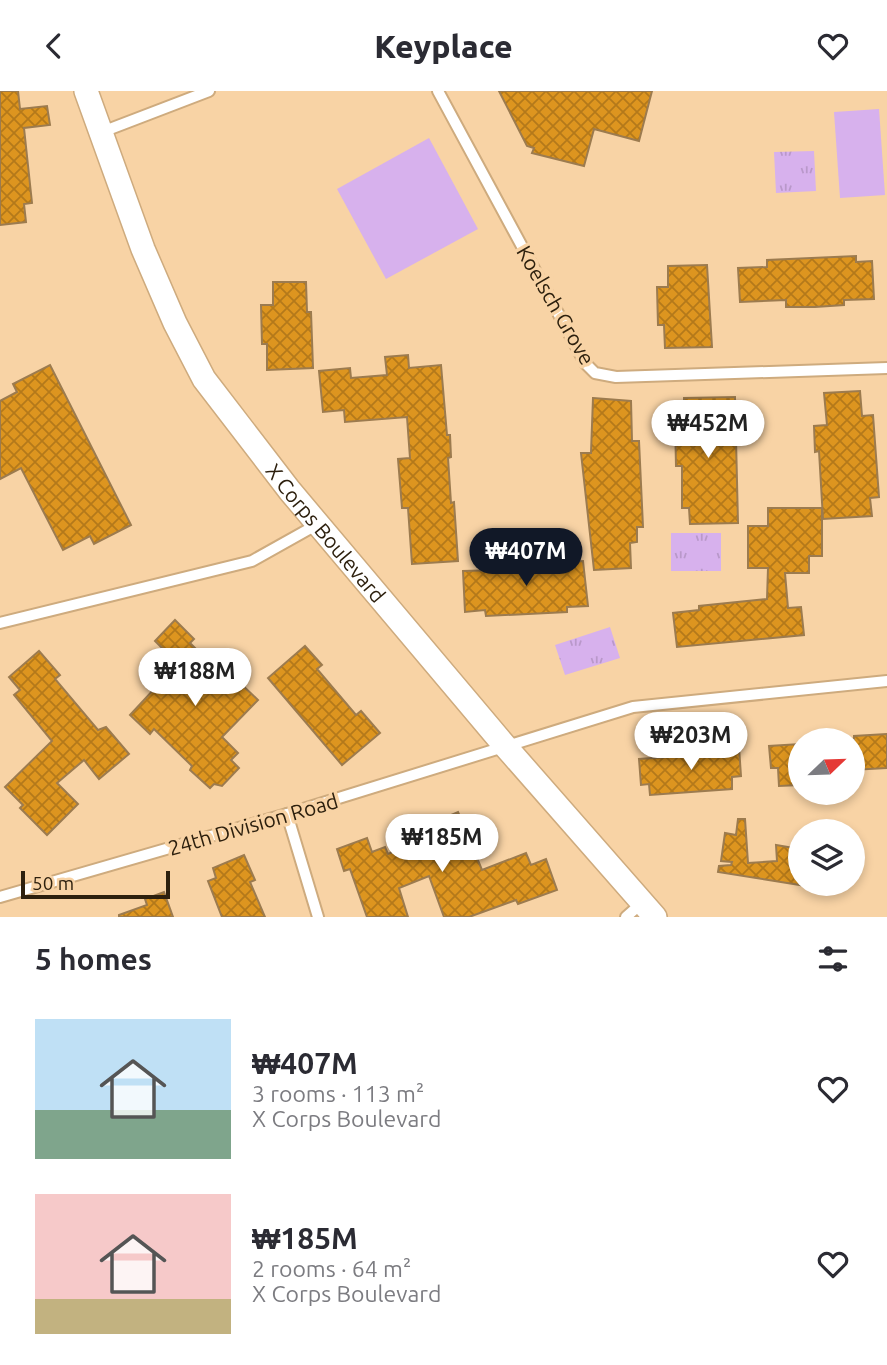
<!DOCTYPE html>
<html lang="en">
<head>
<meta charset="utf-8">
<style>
	body { margin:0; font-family:Ubuntu,sans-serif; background:#f2f2f3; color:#2b2b33; height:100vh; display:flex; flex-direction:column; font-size:26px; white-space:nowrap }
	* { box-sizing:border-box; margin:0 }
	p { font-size:23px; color:#7c7c81 }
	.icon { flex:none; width:38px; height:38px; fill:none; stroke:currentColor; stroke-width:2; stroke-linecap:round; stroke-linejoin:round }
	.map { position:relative; height:826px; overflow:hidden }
	.details { display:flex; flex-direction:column; background:#fff; flex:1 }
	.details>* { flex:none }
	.needle { width:46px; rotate:67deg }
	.buttons { position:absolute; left:788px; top:637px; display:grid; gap:14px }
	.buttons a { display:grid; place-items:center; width:77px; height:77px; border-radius:50%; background:#fff; box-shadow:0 4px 10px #0003; font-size:35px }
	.scale { position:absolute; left:21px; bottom:18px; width:149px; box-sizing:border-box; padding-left:7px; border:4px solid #2d200e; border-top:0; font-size:19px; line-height:24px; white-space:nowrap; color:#2d200e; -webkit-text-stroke:5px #f8d3a5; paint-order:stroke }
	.price { position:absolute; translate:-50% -60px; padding:0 16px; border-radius:24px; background:#fff; color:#222; font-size:23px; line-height:46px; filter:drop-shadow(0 2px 4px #0008) }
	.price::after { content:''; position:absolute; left:50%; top:42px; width:21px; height:16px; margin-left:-10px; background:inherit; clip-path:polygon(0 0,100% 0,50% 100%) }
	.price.selected { background:#111827; color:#fff }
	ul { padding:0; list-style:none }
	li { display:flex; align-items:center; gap:21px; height:175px; padding:0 35px }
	li span { display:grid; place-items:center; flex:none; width:196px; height:140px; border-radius:0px; color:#555 }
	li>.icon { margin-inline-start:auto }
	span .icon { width:84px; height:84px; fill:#fffc; stroke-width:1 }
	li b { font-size:30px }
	h2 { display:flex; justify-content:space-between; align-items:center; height:84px; padding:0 35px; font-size:30px }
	header { display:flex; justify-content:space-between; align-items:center; height:91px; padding:0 35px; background:#fff; font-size:32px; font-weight:800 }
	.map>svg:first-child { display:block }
</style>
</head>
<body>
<header><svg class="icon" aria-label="back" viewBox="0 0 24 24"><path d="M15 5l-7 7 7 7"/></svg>Keyplace<svg class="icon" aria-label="heart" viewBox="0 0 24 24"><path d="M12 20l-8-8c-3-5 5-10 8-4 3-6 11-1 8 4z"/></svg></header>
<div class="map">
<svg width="887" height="826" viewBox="0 0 887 826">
	<defs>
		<pattern id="park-tufts" width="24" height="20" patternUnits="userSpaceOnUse" patternTransform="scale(1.75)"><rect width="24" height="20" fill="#d7b1ed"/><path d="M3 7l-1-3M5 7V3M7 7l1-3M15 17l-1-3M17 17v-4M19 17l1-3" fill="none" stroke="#b998ca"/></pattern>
		<pattern id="building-cross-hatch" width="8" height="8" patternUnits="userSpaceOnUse" patternTransform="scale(1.75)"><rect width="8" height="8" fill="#dd951f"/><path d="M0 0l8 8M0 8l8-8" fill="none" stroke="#b4791a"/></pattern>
	</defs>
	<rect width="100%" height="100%" fill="#f8d3a5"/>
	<g fill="url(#park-tufts)">
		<polygon points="814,60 816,100 776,102 774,61"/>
		<rect x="671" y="442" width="50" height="38"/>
		<polygon points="610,536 620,567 565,584 555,554"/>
	</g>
	<g fill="#d7b1ed">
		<polygon points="879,18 885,104 840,107 834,21"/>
		<polygon points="429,47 478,138 386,188 337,98"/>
	</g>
	<g fill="url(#building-cross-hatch)" stroke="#9c7b4f" stroke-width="2">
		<polygon points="0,0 18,0 20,18 47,15 50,34 24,37 32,112 24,113 26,131 0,134"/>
		<polygon points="499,0 652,0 639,50 594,38 584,75 532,62 534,57 527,55"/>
		<polygon points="856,165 856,171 872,170 874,208 844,209 844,214 815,216 786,216 786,209 740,211 738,177 767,176 767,169"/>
		<polygon points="707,174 712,256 665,257 664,234 658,234 657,196 668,196 668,175"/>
		<polygon points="273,191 306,191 307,221 311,221 313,277 267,279 267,253 262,253 261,214 273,214"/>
		<polygon points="408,264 409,277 441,274 447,344 450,344 451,366 448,367 451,412 454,411 458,470 412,473 408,417 402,417 398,368 410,367 407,326 345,331 344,319 323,321 319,280 350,277 351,287 387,284 385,266"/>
		<polygon points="50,274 131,434 94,453 90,445 63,459 21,377 0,388 0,310 17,301 13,293"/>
		<polygon points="860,300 862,325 873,324 879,406 870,407 872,425 823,428 819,360 815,361 814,335 827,334 824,302"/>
		<polygon points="735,306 738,432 690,433 689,417 682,417 682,375 676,375 675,328 684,328 684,307"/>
		<polygon points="593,307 631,310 632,350 639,350 643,436 637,436 637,451 630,452 631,477 594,479 581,362 591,362"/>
		<polygon points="768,417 822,417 822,465 809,465 809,482 785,482 788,517 801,516 804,544 677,556 673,522 699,519 699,515 767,508 768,477 748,477 748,435 768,435"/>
		<polygon points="551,463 552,472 583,470 588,515 567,516 567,521 486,525 485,519 465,521 463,480 498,479 497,472 533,470 533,466"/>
		<polygon points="175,529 194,548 190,552 231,593 232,591 237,595 240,592 258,609 222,646 238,662 231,669 239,677 222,695 214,693 210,697 190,679 192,675 154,638 150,643 130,624 170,581 160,571 165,566 161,561 163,558 155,550"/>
		<polygon points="305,555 322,574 317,578 356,624 361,620 380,642 342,674 268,587"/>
		<polygon points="39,560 60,584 55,588 98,639 106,636 129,663 99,688 84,669 57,692 78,713 47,744 20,717 23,714 5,696 52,650 14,604 20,599 9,586"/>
		<polygon points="887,643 887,677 852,679 854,645"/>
		<polygon points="800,653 800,694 779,695 778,677 771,677 769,655"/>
		<polygon points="739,656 741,685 732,686 732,698 650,704 649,693 641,694 639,668 711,663 711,658"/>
		<polygon points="458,721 482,779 526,762 531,774 546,768 557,799 518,813 516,809 469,826 444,826 429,785 399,797 408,826 367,826 350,778 344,780 337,758 367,747 372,761 385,756 388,763 437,743 432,732"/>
		<polygon points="738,728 745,728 748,772 777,770 776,754 800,758 800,794 718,781 719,775 731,774 732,771 721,770 725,742 736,744"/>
		<polygon points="244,764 255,789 250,791 265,826 222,826 208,790 216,787 213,777"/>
		<polygon points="164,801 173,826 119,826 119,824 147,814 145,808"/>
	</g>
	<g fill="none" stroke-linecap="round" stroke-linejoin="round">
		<g stroke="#ceab7e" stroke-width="14">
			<g id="lane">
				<polyline points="438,0 585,272 595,282 616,286 887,277"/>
				<polyline points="102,41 209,0"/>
				<polyline points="0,532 252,470 318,433"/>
				<polyline points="287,723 318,826"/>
				<polyline points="0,806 287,723 633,616 887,590"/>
				<polyline points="626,826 643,811"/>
			</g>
		</g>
		<g stroke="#ceab7e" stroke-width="26">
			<g id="street">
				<path id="s1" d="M86,0L143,158L175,232L204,288L290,400L505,655L655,826"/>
			</g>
		</g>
		<use href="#lane" stroke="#fff" stroke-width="10"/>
		<use href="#street" stroke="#fff" stroke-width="23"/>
	</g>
	<g text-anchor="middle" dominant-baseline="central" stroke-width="7" stroke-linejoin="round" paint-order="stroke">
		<g font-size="21" fill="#2d200e" stroke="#f8d3a5">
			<text transform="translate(556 214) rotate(60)">Koelsch Grove</text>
			<text stroke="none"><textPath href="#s1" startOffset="508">X Corps Boulevard</textPath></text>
			<text transform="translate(253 733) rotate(-16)">24th Division Road</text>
		</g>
	</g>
</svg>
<div class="buttons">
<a><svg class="needle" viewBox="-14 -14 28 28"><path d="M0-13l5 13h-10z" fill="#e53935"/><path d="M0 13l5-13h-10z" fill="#7c7c81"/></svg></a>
<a><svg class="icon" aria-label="layers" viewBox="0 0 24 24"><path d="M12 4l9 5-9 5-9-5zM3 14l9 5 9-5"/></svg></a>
</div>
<div class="scale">50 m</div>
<b class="price" style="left:708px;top:369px">₩452M</b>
<b class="price selected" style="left:526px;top:497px">₩407M</b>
<b class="price" style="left:195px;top:617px">₩188M</b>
<b class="price" style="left:691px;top:681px">₩203M</b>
<b class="price" style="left:442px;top:783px">₩185M</b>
</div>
<section class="details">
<h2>5 homes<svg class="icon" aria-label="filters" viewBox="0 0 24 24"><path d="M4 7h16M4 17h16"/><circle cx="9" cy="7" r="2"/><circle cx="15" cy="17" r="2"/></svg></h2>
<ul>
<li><span style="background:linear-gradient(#bfe0f5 65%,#7fa58c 0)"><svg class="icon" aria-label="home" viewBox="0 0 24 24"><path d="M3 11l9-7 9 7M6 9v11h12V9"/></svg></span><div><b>₩407M</b><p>3 rooms · 113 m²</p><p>X Corps Boulevard</p></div><svg class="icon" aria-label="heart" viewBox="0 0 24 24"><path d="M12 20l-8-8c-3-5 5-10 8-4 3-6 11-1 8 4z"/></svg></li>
<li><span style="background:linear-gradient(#f6c9c9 75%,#c2b280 0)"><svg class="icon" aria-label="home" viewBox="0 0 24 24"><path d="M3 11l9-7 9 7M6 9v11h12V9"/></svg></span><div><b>₩185M</b><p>2 rooms · 64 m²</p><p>X Corps Boulevard</p></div><svg class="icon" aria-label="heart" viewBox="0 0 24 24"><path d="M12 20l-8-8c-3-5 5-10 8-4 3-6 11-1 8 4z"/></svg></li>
</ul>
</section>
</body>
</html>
